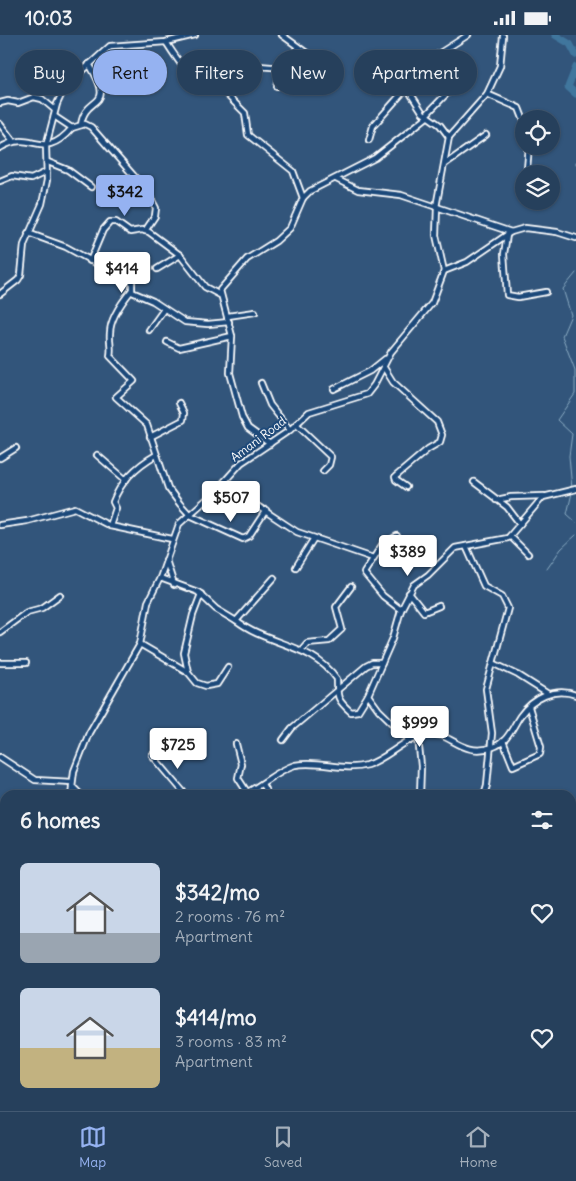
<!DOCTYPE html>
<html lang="en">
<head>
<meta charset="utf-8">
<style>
	body { margin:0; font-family:Delius,sans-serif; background:#2e4762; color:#f1f3f6; height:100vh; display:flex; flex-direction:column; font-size:19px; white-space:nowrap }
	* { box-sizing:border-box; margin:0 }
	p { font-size:16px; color:#a4afbb }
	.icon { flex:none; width:28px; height:28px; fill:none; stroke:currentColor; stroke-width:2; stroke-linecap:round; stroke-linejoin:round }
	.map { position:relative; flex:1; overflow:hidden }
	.panel { position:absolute; left:0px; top:755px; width:576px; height:321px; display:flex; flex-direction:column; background:#26405c; border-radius:15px 15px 0 0; box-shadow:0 1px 4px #0004,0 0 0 1px #425972 }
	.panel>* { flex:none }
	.hud { position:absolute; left:15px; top:15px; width:546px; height:45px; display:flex; gap:10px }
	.tools { position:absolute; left:515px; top:75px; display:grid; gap:10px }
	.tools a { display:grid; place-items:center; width:45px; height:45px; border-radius:50%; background:#26405c; box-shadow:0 1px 4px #0004,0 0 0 1px #425972; font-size:25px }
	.price { position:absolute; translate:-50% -42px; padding:0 11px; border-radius:5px; background:#fff; color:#222; font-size:16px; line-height:32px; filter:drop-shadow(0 1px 2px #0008) }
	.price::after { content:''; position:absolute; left:50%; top:30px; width:15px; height:11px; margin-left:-8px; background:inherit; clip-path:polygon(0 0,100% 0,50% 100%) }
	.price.selected { background:#95b2f1; color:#111 }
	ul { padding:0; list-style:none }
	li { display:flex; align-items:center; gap:15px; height:125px; padding:0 20px }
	li span { display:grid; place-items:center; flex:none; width:140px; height:100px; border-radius:8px; color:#555 }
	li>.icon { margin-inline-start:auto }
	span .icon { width:60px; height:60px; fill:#fffc; stroke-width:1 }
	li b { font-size:21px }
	h2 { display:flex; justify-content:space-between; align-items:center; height:60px; padding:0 20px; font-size:21px }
	.chip { padding:0 18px; border-radius:22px; background:#26405c; box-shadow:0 1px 4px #0004,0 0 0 1px #425972; font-size:18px; line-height:45px }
	.chip.selected { background:#95b2f1; color:#111 }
	.status { display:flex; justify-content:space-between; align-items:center; height:35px; padding:0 25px; background:#26405c; direction:ltr }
	.status svg { height:14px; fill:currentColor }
	.menu { display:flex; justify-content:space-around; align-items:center; height:70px; border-top:1px solid #425972; background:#26405c; font-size:14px; color:#a4afbb }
	.menu a { display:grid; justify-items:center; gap:2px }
	.menu .selected { color:#95b2f1 }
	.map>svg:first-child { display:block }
</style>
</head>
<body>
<div class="status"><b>10:03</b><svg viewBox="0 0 49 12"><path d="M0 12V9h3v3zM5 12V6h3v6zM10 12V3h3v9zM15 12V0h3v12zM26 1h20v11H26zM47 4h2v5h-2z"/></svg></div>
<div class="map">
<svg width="576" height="1076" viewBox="0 0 576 1076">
	<rect width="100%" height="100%" fill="#32557b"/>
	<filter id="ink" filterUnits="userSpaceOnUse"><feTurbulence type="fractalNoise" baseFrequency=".02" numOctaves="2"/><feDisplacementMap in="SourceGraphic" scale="10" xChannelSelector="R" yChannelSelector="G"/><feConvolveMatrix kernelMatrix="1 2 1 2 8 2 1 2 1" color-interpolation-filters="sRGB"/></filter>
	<g filter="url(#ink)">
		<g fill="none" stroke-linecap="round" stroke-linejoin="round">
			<g stroke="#8cadc4" stroke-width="1">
				<polyline points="576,127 576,129"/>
				<polyline points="572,454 569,421 572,399 557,385 575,359 575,335 562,301 571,280 563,254 576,238"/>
				<polyline points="572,458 567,479 576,487"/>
				<polyline points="547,534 561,514 576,500"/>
			</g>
			<g stroke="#40769d" stroke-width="7">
				<polyline points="555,0 570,9 576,20"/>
				<polyline points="576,32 568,52 576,59"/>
			</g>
			<g stroke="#fff" stroke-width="8">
				<g id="minor">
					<polyline points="282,0 333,37"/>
					<path d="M166,7C173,18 189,44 202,48C206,49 210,47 214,47L245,78L248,100L293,136L303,163"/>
					<polyline points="359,36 435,21 468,0"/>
					<polyline points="207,47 216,39 242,25 259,31 283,33"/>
					<polyline points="277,51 280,39 298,12"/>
					<polyline points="407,53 423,78 440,90 449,102"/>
					<polyline points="487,59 519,73 524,86"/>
					<polyline points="0,68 8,66 18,68 34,62 42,64 55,75"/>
					<polyline points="426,80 456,49"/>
					<polyline points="54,81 72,93 85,89 91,92 147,156 156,173 155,181 145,196"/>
					<polyline points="0,89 13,106"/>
					<path d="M81,90C85,58 118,77 89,29"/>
					<polyline points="369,105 373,91 435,21"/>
					<polyline points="529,111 527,134 533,139"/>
					<path d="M0,113C33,92 41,129 72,93"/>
					<polyline points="48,127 68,135 91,152"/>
					<polyline points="445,129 486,100"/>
					<polyline points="336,144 358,155 401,160 511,197"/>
					<polyline points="0,146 12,141 31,144 46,137"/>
					<polyline points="436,172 449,102 487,59 500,31 503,1"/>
					<polyline points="437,172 436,200 444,236"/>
					<polyline points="28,198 66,212 99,230 122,234 132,244 132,257 153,266 185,287 208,289 229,287"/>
					<polyline points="507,200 504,219 507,260 518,262 546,257"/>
					<polyline points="90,226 103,195 110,187 116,187 130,197 142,195 149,197 180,220 205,252 220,260"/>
					<polyline points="157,234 180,220"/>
					<path d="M131,256C122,267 110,283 110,298C109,307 112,312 110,321L134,346L116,362L147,390L168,453L180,469L190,480L243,504L249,501L266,475"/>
					<polyline points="0,259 18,245 21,240 24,210 42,169 47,145 46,111 57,69 63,56 79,39 110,11 166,7 195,0"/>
					<polyline points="228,281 255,277"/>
					<polyline points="149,295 164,274"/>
					<polyline points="167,307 179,313 232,301"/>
					<polyline points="383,331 393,347 437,387 442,400 440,407 428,414 395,442 396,445 406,452"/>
					<polyline points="261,348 270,370 290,395"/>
					<polyline points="334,354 370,336 385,324"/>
					<polyline points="296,389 331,422 329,430 323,436"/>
					<polyline points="150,402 183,385 184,378 179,368"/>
					<polyline points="270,409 248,393 242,382 230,338 232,301 220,255 247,224 276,206 290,193 303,163 310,156 375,123 427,82"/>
					<polyline points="97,420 126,445"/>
					<polyline points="0,423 16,413"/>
					<polyline points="474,447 507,472 520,489"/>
					<polyline points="220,451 230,453 297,497 373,523"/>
					<polyline points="496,465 511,462 544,461"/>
					<polyline points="0,490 27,486 75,473 110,491 172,504"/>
					<path d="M110,491L116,473L113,467C121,446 138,430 156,420"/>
					<polyline points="397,501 382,510 364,538 383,561 401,575"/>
					<polyline points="510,501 528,519"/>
					<polyline points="466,511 484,551 502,561 508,573 486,654 492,698 487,750 484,760"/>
					<polyline points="166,525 174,550"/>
					<polyline points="296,532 314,503"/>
					<polyline points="160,543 198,557 216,574 236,586 274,543"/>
					<polyline points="409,558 424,577 439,571"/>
					<path d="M236,586C268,611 312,608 337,644C337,662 337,665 351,677L358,676L368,660"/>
					<polyline points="0,597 27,577 42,573 60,560"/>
					<polyline points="140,609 188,637 197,648 206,651 217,649 228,632"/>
					<polyline points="302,614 307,608 329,606 342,594 336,572 351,552"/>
					<polyline points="0,628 26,628"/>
					<polyline points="493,628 518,640 548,659"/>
					<polyline points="188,637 184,618 193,580 201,559"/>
					<polyline points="418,703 421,731 420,760"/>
					<polyline points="283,705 292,693 366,631 372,628 382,628"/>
					<polyline points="411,706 379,675 368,660 393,603 401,575 414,550 428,540 455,513 508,503 543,462 576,454"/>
					<polyline points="503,706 513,731 540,719 541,712 529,672"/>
					<polyline points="236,709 241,729 238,743 249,760"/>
					<polyline points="152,720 186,760"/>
					<polyline points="0,722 35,745 72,747"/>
					<polyline points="262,749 268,760"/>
					<polyline points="72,751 81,760"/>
					<polyline points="71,760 74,736 89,698 140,609 148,567 160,543 179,489 215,457 241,428 290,395 309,377 367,359 374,350 391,317 432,268 444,236 467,227 511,197 525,193 557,197 576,203"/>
					<path d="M242,760C260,752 277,735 295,730C319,725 343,737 367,730C389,723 405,702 428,699C451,696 461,723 493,712C508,707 512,693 520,681C533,663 555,652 576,660"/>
					<polyline points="0,791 5,796"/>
					<polyline points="571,827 576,815"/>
					<polyline points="0,866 5,860"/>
					<polyline points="0,896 5,892"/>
					<polyline points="571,923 574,922"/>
					<polyline points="0,943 4,946"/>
					<polyline points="0,1023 5,1025"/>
					<polyline points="571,1063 576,1065"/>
					<polyline points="0,1070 5,1060"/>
					<polyline points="226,1071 231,1076"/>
					<polyline points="430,1071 440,1076"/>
					<polyline points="571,1071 573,1076"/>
					<polyline points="35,1076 44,1073 59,1076"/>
					<polyline points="150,1076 160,1071"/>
					<polyline points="261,1076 266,1071"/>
					<polyline points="453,1076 456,1071"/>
				</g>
			</g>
			<use href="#minor" stroke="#1f4a7a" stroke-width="4.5"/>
		</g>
	</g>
	<g text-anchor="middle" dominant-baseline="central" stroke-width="4" stroke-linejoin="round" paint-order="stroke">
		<g font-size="12" fill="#fff" stroke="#1f4a7a">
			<text transform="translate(258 404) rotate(-37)">Amani Road</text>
		</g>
	</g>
</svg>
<div class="tools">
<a><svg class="icon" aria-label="locate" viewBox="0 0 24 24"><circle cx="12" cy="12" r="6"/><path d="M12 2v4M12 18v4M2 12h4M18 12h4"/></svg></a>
<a><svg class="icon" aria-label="layers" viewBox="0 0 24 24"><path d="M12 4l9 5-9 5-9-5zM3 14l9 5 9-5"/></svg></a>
</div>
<b class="price selected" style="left:125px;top:182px">$342</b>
<b class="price" style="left:122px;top:259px">$414</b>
<b class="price" style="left:231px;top:488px">$507</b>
<b class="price" style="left:408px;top:542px">$389</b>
<b class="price" style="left:420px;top:713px">$999</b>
<b class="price" style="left:178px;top:735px">$725</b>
<div class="hud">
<a class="chip">Buy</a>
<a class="chip selected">Rent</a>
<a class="chip">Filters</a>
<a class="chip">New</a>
<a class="chip">Apartment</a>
</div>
<section class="panel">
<h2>6 homes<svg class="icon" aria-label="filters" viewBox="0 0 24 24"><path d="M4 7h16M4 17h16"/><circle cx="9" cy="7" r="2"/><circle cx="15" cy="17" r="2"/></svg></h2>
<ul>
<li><span style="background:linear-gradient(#c9d6e8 70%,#9aa5b1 0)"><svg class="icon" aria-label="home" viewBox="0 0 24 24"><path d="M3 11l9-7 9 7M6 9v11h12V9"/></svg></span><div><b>$342/mo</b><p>2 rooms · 76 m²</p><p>Apartment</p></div><svg class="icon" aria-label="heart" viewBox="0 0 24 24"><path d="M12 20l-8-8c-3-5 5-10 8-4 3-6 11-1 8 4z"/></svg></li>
<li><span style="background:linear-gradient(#c9d6e8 60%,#c2b280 0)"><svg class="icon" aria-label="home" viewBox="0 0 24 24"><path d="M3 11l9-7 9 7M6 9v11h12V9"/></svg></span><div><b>$414/mo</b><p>3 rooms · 83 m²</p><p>Apartment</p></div><svg class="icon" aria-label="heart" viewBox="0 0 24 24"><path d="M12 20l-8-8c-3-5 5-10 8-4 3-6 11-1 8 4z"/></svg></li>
</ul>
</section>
</div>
<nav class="menu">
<a class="selected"><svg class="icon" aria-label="map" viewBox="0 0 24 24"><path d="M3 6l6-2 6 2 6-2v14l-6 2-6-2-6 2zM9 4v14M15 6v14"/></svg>Map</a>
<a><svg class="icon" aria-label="saved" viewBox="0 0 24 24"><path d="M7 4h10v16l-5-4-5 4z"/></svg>Saved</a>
<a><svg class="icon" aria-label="home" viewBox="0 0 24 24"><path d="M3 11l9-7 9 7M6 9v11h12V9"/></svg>Home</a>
</nav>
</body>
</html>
